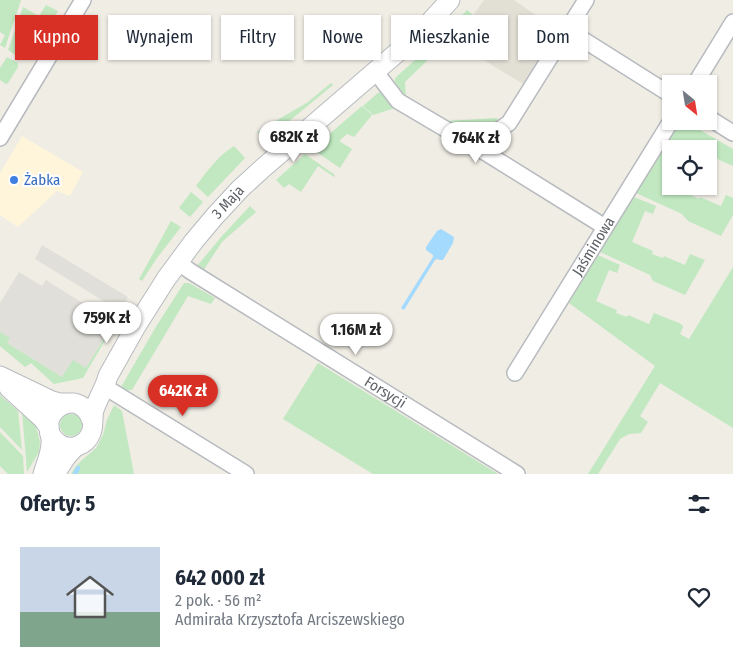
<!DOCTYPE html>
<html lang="pl">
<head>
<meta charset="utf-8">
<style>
	body { margin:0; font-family:"Fira Sans Condensed",sans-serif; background:#f6f6f7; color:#1f2937; height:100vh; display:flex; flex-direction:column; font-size:19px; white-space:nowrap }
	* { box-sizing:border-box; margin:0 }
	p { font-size:16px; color:#747a83 }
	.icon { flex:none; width:28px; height:28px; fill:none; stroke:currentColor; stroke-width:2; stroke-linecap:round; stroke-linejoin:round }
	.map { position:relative; height:474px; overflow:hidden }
	.panel { display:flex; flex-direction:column; background:#fff; flex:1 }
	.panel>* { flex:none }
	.top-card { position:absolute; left:15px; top:15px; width:704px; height:45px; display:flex; gap:10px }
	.needle { width:32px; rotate:150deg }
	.buttons { position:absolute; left:662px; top:75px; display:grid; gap:10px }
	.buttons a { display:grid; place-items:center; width:55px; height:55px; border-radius:0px; background:#fff; box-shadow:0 1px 4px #0004; font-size:25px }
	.price { position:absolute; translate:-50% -42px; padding:0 11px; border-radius:18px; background:#fff; color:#222; font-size:16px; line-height:32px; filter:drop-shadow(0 1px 2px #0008) }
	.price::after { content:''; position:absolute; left:50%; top:30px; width:15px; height:11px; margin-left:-8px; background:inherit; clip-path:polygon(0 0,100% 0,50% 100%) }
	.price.active { background:#d93025; color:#fff }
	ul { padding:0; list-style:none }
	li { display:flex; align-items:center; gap:15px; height:125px; padding:0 20px }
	li span { display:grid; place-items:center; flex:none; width:140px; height:100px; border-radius:0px; color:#555 }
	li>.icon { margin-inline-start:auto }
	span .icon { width:60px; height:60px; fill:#fffc; stroke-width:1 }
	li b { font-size:21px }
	h2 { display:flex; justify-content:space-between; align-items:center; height:60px; padding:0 20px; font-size:21px }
	.chip { padding:0 18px; border-radius:0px; background:#fff; box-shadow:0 1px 4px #0004; font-size:18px; line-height:45px }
	.chip.active { background:#d93025; color:#fff }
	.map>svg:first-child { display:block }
</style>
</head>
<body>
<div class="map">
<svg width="733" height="474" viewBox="0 0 733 474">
	<rect width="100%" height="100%" fill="#f0ede5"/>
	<polygon fill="#fff5da" points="22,136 83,172 70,196 57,191 18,227 0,215 0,173"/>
	<g fill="#e0dfd9">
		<polygon points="42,245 128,297 120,311 35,259"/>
		<polygon points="19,272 42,286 46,280 103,316 101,317 110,328 86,368 62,377 7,343 9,338 0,332 0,303"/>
	</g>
	<polygon fill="#e2dfd5" points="484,0 514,0 559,31 525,85 449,39 471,18"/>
	<g fill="#c1e8c0">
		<polygon points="0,0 21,0 5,48 0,45 5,35 0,32"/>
		<polygon points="46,5 58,11 52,21 47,19 23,58 21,59 8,50 23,7 39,16"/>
		<polygon points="467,10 473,15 471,18 405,82 406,97 395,82 395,78 444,34"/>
		<polygon points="7,57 18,63 18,67 8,83 6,84 0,80 0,68"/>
		<polygon points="331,83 333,85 265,141 257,132 308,102"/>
		<polygon points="379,92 384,95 395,108 373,115 363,106"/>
		<polygon points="362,106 372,115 354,137 347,134 339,141 352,149 340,168 312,149"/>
		<path d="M497,118L498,123C470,138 473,137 446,121Z"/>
		<polygon points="680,121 700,121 703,123 703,125 700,130 733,149 733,166 719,160 715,155 709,153 709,149 698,149 693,146 691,149 671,149 671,176 668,183 671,184 671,186 676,186 689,192 689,194 699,199 700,197 721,206 726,195 733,198 733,215 721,236 688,221 682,214 636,193"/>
		<path d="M234,146L245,158L208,197L196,186C207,171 218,156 234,146Z"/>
		<polygon points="305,154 335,175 334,177 318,166 301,192 289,184 284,188 276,180"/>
		<polygon points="191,192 203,202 190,217 179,208"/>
		<polygon points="634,197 656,206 653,214 645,211 632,242 653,251 652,254 663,258 664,256 685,265 690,254 705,260 685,295 653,281 650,275 600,252"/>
		<polygon points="250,206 256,212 222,242 203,271 197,266 222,236"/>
		<polygon points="171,221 181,227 157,258 142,281 139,279"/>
		<polygon points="598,255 620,265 617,273 609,270 596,301 617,310 616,313 627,317 628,315 649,324 654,313 679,323 682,325 683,327 680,334 689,339 733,267 733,428 660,383 640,416 648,422 641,433 629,434 620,439 598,474 588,474 655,366 569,303"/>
		<path d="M184,283H189L215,298L211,304L188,296L132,390C127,391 124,390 121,387L157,325Z"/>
		<polygon points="103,316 115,323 83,378 54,384 31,363 25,367 0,346 0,332 10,338 7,343 62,377 73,360 86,368 110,329 98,321 101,317"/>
		<polygon points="318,363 498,474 373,474 283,419"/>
		<polygon points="0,395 18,411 22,450 0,427"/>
		<polygon points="114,405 122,411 134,474 71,474 75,467 81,461 96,448 103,435 107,420"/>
		<polygon points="22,411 34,423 36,427 40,442 39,452 27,472"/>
		<circle cx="71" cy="425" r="11"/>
		<polygon points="0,432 23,456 24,474 8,474 0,466"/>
	</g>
	<polygon fill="#a5daff" points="441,229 454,237 453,243 443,260 440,260 437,259 435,260 404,310 401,308 433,257 433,255 426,250 426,247 437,231"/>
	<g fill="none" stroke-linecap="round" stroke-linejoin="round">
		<polyline stroke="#a5daff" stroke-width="4.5" points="75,474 78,468"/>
		<g stroke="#b7bbbf" stroke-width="18">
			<g id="minor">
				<polyline points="568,30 671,95"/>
				<polyline points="375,71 398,101 486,153 605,227"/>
				<polyline points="695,84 733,22"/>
				<polyline points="709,118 733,133"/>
				<polyline points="0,138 83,0"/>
				<polyline points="470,143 493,134 509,123 586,0"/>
				<path id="s1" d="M178,262L190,271L517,474"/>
				<path id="s2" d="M515,373L671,121"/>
				<polyline points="105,387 246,474"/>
			</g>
		</g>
		<g stroke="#b7bbbf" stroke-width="21">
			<g id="tertiary">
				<polyline points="0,376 52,401 60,403 68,403"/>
				<polyline points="9,388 43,419 49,427"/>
				<path id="s3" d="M50,434C52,437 55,441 58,443C69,452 86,446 91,433C94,426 92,417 94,410C98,398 105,388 108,376L135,328L166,279L194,241L215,216L240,189L263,168L421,32L450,0"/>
				<path d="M43,474C46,464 51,453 51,443C52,438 49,433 49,428C47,414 60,402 74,403C84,405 89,412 92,421"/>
				<polyline points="55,474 66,457 75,447"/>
			</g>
		</g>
		<use href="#minor" stroke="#fff" stroke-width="15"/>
		<use href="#tertiary" stroke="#fff" stroke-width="19"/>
	</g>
	<circle fill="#3f7fe0" stroke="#fff" stroke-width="2" cx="14" cy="180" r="5"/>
	<g text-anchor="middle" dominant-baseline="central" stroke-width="4" stroke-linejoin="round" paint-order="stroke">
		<g font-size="15" fill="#366cbe" stroke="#fff" text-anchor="start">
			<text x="24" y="180">Żabka</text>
		</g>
		<g font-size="15" fill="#5c6166" stroke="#fff">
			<text stroke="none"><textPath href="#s3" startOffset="324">3 Maja</textPath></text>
			<text stroke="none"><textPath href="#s2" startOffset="149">Jaśminowa</textPath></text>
			<text stroke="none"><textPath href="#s1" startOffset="245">Forsycji</textPath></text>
		</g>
	</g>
</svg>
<div class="buttons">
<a><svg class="needle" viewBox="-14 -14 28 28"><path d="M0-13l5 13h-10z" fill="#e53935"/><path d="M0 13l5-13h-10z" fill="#747a83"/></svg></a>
<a><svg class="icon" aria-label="locate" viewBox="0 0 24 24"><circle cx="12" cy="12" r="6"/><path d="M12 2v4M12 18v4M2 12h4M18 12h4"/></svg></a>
</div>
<b class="price" style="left:294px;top:163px">682K zł</b>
<b class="price" style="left:476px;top:164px">764K zł</b>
<b class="price" style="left:107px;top:344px">759K zł</b>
<b class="price" style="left:356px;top:356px">1.16M zł</b>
<b class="price active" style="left:183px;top:417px">642K zł</b>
<div class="top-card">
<a class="chip active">Kupno</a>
<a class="chip">Wynajem</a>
<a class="chip">Filtry</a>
<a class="chip">Nowe</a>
<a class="chip">Mieszkanie</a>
<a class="chip">Dom</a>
</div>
</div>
<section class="panel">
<h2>Oferty: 5<svg class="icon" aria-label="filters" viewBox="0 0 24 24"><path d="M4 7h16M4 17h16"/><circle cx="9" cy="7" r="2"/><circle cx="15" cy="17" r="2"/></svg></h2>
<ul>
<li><span style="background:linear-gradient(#c9d6e8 65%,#7fa58c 0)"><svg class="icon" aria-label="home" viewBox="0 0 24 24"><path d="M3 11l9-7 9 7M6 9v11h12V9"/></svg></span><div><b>642 000 zł</b><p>2 pok. · 56 m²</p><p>Admirała Krzysztofa Arciszewskiego</p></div><svg class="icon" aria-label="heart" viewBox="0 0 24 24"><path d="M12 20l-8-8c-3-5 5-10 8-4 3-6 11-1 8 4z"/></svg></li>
</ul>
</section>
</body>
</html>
